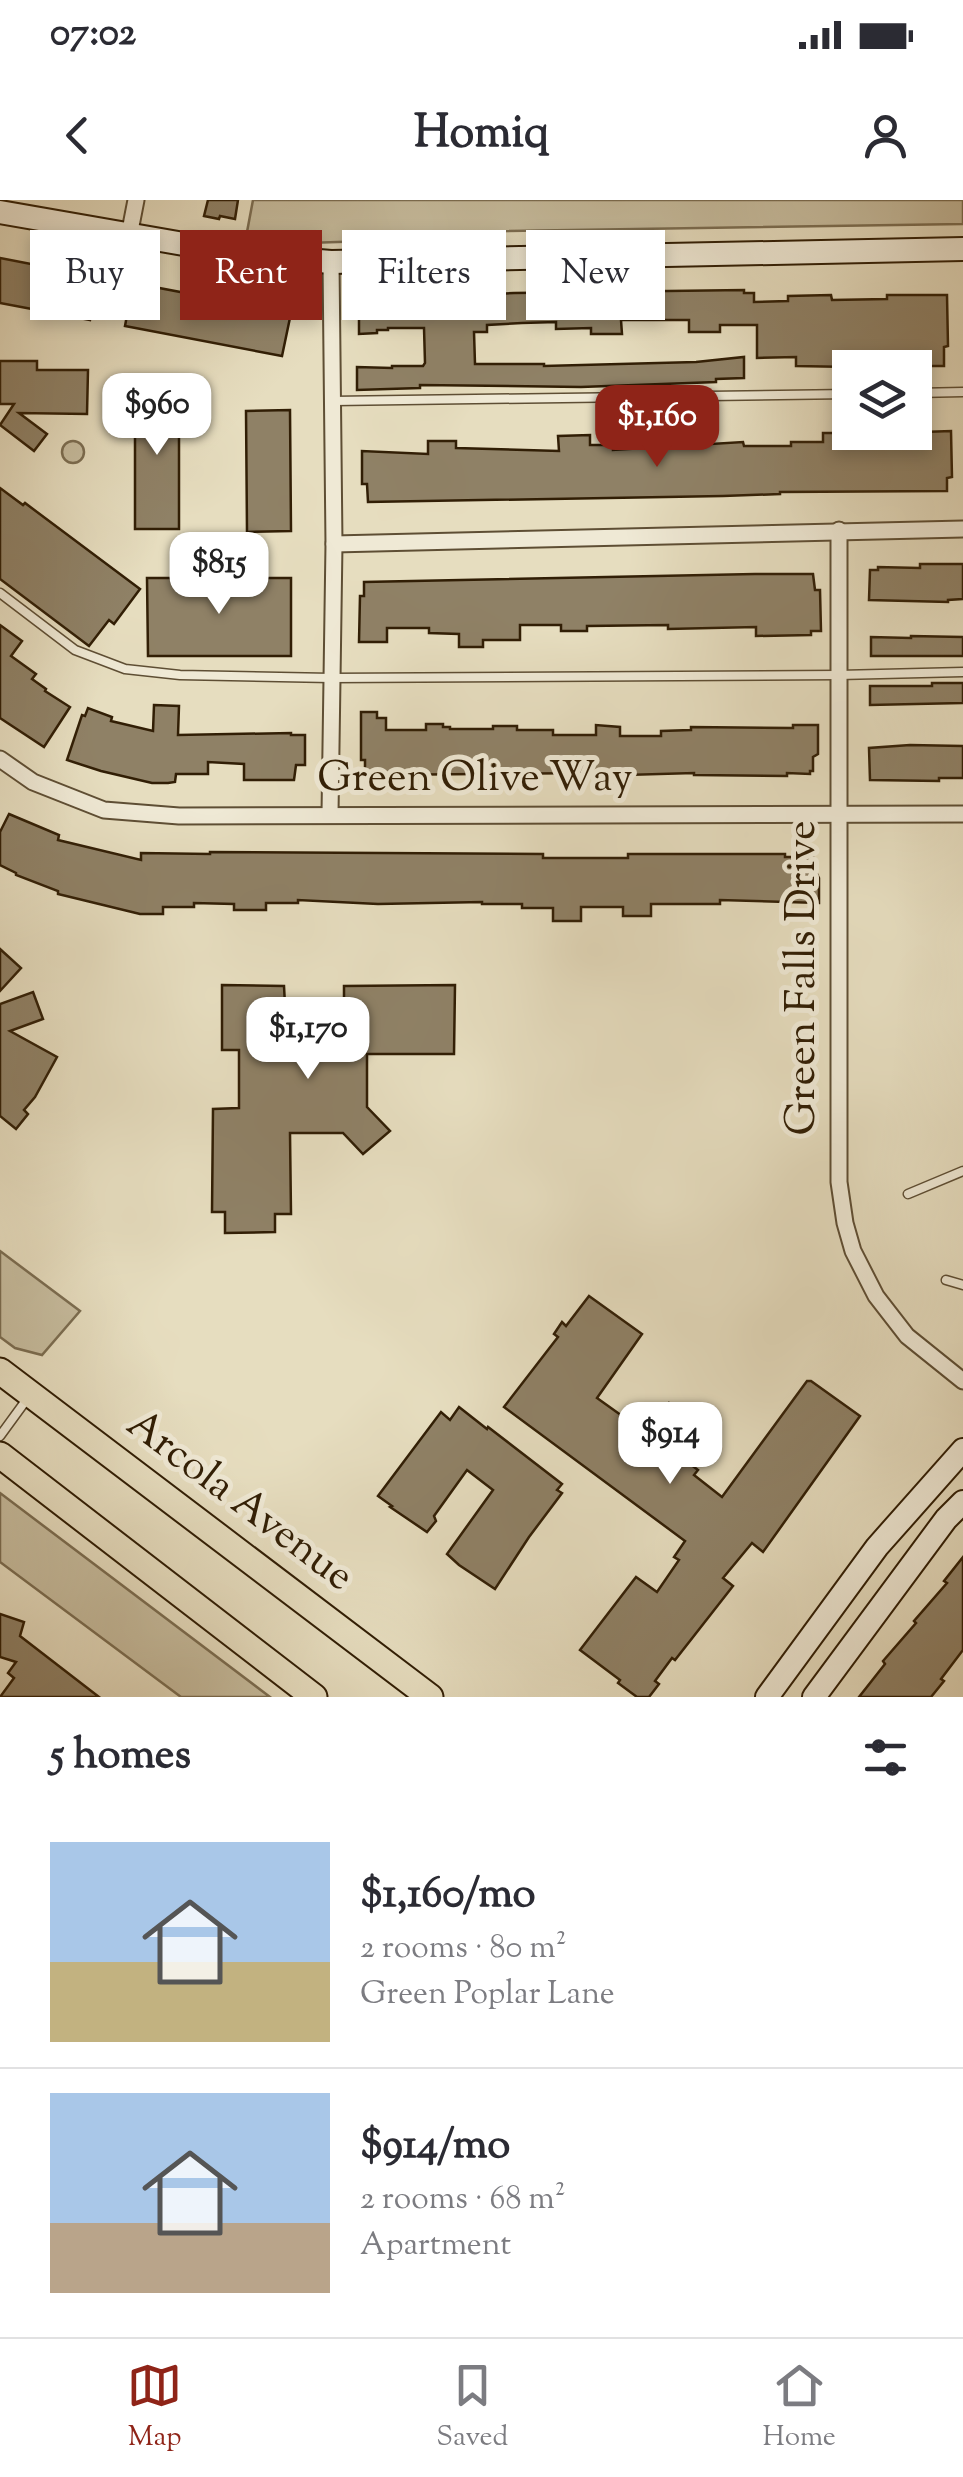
<!DOCTYPE html>
<html lang="en">
<head>
<meta charset="utf-8">
<style>
	body { margin:0; font-family:"Sorts Mill Goudy",serif; background:#f7f7f7; color:#2b2b33; height:100vh; display:flex; flex-direction:column; font-size:38px; white-space:nowrap }
	* { box-sizing:border-box; margin:0 }
	p { font-size:32px; color:#7c7c81 }
	.icon { flex:none; width:55px; height:55px; fill:none; stroke:currentColor; stroke-width:2; stroke-linecap:round; stroke-linejoin:round }
	.map { position:relative; height:1497px; overflow:hidden }
	.drawer { display:flex; flex-direction:column; background:#fff; flex:1 }
	.drawer>* { flex:none }
	.hud { position:absolute; left:30px; top:30px; width:905px; height:90px; display:flex; gap:20px }
	.buttons { position:absolute; left:832px; top:150px; display:grid; gap:20px }
	.buttons a { display:grid; place-items:center; width:100px; height:100px; border-radius:0px; background:#fff; box-shadow:0 5px 15px #0003; font-size:50px }
	.price { position:absolute; translate:-50% -85px; padding:0 22px; border-radius:20px; background:#fff; color:#222; font-size:32px; line-height:65px; filter:drop-shadow(0 2px 5px #0008) }
	.price::after { content:''; position:absolute; left:50%; top:60px; width:30px; height:22px; margin-left:-15px; background:inherit; clip-path:polygon(0 0,100% 0,50% 100%) }
	.price.selected { background:#8f2418; color:#fff }
	ul { padding:0; list-style:none }
	li { display:flex; align-items:center; gap:30px; height:250px; padding:0 50px }
	li+li { border-top:2px solid #e1e1e2 }
	li span { display:grid; place-items:center; flex:none; width:280px; height:200px; border-radius:0px; color:#555 }
	li>.icon { margin-inline-start:auto }
	span .icon { width:120px; height:120px; fill:#fffc; stroke-width:1 }
	li b { font-size:42px }
	h2 { display:flex; justify-content:space-between; align-items:center; height:120px; padding:0 50px; font-size:42px }
	.tag { padding:0 35px; border-radius:0px; background:#fff; box-shadow:0 5px 15px #0003; font-size:35px; line-height:90px }
	.tag.selected { background:#8f2418; color:#fff }
	.status { display:flex; justify-content:space-between; align-items:center; height:70px; padding:0 50px; background:#fff; direction:ltr }
	.status svg { height:28px; fill:currentColor }
	header { display:flex; justify-content:space-between; align-items:center; height:130px; padding:0 50px; background:#fff; font-size:45px; font-weight:700 }
	.tabs { display:flex; justify-content:space-around; align-items:center; height:140px; border-top:2px solid #e1e1e2; background:#fff; font-size:28px; color:#7c7c81 }
	.tabs a { display:grid; justify-items:center; gap:5px }
	.tabs .selected { color:#8f2418 }
	.map>svg:first-child { display:block }
</style>
</head>
<body>
<div class="status"><b>07:02</b><svg viewBox="0 0 49 12"><path d="M0 12V9h3v3zM5 12V6h3v6zM10 12V3h3v9zM15 12V0h3v12zM26 1h20v11H26zM47 4h2v5h-2z"/></svg></div>
<header><svg class="icon" aria-label="back" viewBox="0 0 24 24"><path d="M15 5l-7 7 7 7"/></svg>Homiq<svg class="icon" aria-label="person" viewBox="0 0 24 24"><circle cx="12" cy="8" r="4"/><path d="M4 21q1-7 8-7t8 7"/></svg></header>
<div class="map">
<svg width="963" height="1497" viewBox="0 0 963 1497">
	<rect width="100%" height="100%" fill="#e6ddbf"/>
	<filter id="stains"><feTurbulence type="fractalNoise" baseFrequency=".002" numOctaves="4"/><feColorMatrix values="0 0 0 0 .2 0 0 0 0 .09 0 0 0 0 .02 0 0 0 .5 -.17"/></filter>
	<radialGradient id="worn" r=".72"><stop offset=".6" stop-color="#630" stop-opacity="0"/><stop offset="1" stop-color="#630" stop-opacity=".3"/></radialGradient>
	<g fill="#c7bd9f" stroke="#7c6e52" stroke-width="2.5">
		<polygon points="253,0 963,0 963,24 381,33 369,41 275,44 266,34 247,32"/>
		<circle cx="73" cy="252" r="11"/>
		<polygon points="0,1051 80,1111 42,1155 15,1148 0,1137"/>
		<polygon points="0,1293 270,1497 181,1497 0,1362"/>
	</g>
	<g fill="#8f8166" stroke="#311e05" stroke-width="2.5">
		<polygon points="208,0 238,0 235,19 220,16 219,19 204,16"/>
		<polygon points="0,58 98,77 90,120 0,103"/>
		<polygon points="133,83 291,113 282,156 125,126"/>
		<polygon points="744,90 744,93 754,93 754,102 788,101 788,96 831,95 832,100 887,99 887,95 947,95 948,146 944,147 944,166 894,166 894,158 851,158 851,167 796,166 796,157 757,158 757,125 720,125 720,132 689,132 689,120 621,120 622,134 591,134 591,128 556,129 556,122 522,123 487,125 487,132 474,132 475,164 544,164 544,166 696,162 744,157 744,178 716,179 716,182 581,187 420,185 420,188 357,190 357,167 392,168 392,166 423,166 425,163 424,128 388,128 388,130 377,130 377,133 359,134 359,102 368,102 368,97 420,96 420,98 514,93"/>
		<polygon points="0,161 37,161 37,170 88,170 87,214 19,213 47,234 34,251 0,225 14,204 0,204"/>
		<rect x="135" y="186" width="44" height="143"/>
		<polygon points="290,210 291,331 247,332 246,211"/>
		<polygon points="951,231 952,277 947,278 947,291 780,292 780,294 723,296 368,302 367,284 362,284 362,251 428,254 428,241 456,241 456,248 559,251 558,236 590,235 590,245 613,245 613,250 743,242 744,246 791,246 791,242 823,242 823,233 851,233 851,245 889,244 889,241 924,240 923,232"/>
		<polygon points="0,288 23,305 25,303 140,389 114,424 109,420 89,446 0,379"/>
		<polygon points="920,364 963,364 963,399 948,400 948,402 869,400 870,370 878,370 878,367 920,368"/>
		<polygon points="755,374 813,374 815,390 820,390 821,431 811,431 811,435 756,436 756,427 668,429 668,425 587,426 587,431 561,431 561,425 520,425 520,440 483,440 483,447 459,447 459,434 429,433 429,428 387,428 387,442 359,442 360,396 364,396 364,382"/>
		<polygon points="147,378 291,378 291,456 148,456"/>
		<polygon points="0,425 22,441 11,456 36,474 32,479 46,489 45,491 70,507 44,547 0,518"/>
		<polygon points="911,436 963,437 963,456 871,456 871,437 911,438"/>
		<polygon points="932,483 963,483 963,503 870,505 870,486 932,486"/>
		<polygon points="154,505 179,506 178,535 291,533 291,535 305,535 305,565 296,565 294,580 244,580 244,564 208,562 208,574 176,574 175,582 168,583 152,583 101,571 67,560 82,515 85,516 88,508 112,517 111,521 153,531"/>
		<polygon points="361,512 377,512 377,518 386,518 386,530 426,530 426,524 443,524 443,527 450,527 450,529 493,529 493,526 517,526 517,530 553,530 553,535 596,535 596,525 620,527 620,536 661,536 661,531 691,530 691,527 793,528 793,525 818,525 818,554 813,557 813,571 810,571 810,574 787,573 787,576 694,575 694,573 591,576 591,573 368,575 365,573 365,560 361,560"/>
		<polygon points="910,545 963,546 963,578 939,578 939,581 870,580 869,548"/>
		<polygon points="9,614 59,635 58,640 141,660 141,653 210,654 210,652 543,654 543,658 628,658 628,654 785,654 785,657 813,657 813,674 817,674 819,678 819,703 720,700 720,704 651,704 651,716 623,716 623,707 581,707 581,721 553,721 553,708 522,708 522,704 482,704 482,702 378,704 298,700 298,703 266,703 266,710 234,710 234,704 194,703 194,707 163,707 163,714 140,714 58,694 58,691 16,675 16,673 0,665 0,632"/>
		<polygon points="0,749 21,768 0,791"/>
		<polygon points="222,785 284,786 285,805 344,804 344,786 455,785 454,854 367,854 367,907 390,931 363,954 343,933 290,933 291,1014 275,1014 275,1032 225,1033 225,1012 212,1012 213,909 239,908 239,850 222,850"/>
		<polygon points="33,792 43,819 10,831 57,857 35,897 24,910 28,914 16,929 0,916 0,804"/>
		<polygon points="589,1096 642,1134 597,1198 646,1233 669,1203 698,1225 677,1254 698,1270 694,1275 722,1297 807,1181 811,1181 860,1216 763,1352 752,1343 723,1378 733,1386 675,1460 672,1458 655,1481 659,1484 649,1497 637,1497 618,1483 620,1480 580,1450 636,1377 657,1392 679,1360 674,1357 685,1341 504,1207 558,1137 554,1134 562,1122 566,1126"/>
		<polygon points="459,1207 487,1229 488,1227 562,1284 557,1290 562,1293 529,1337 495,1389 459,1365 447,1354 493,1290 467,1270 434,1316 436,1321 427,1332 390,1307 392,1306 378,1296 441,1212 450,1220"/>
		<polygon points="963,1357 963,1450 941,1479 944,1481 931,1497 859,1497 885,1464 883,1461 916,1423 914,1421 947,1383 944,1381"/>
		<polygon points="0,1414 24,1422 20,1436 99,1497 0,1497 14,1478 8,1473 16,1462 0,1457"/>
	</g>
	<g fill="none" stroke-linecap="round" stroke-linejoin="round">
		<g stroke="#5e4e34" stroke-width="11">
			<g id="lane">
				<polyline points="915,193 963,192"/>
				<polyline points="333,201 850,194"/>
				<polyline points="0,393 75,450 125,469 180,475 331,478 839,475 963,472"/>
				<polyline points="908,994 963,971"/>
				<polyline points="946,1080 963,1085"/>
				<polyline points="0,1236 27,1199"/>
			</g>
		</g>
		<g stroke="#5e4e34" stroke-width="19">
			<g id="street">
				<polyline points="129,36 136,0"/>
				<polyline points="839,330 839,982 845,1023 853,1051 876,1096 907,1136 963,1181"/>
				<polyline points="334,344 963,329"/>
				<polyline points="0,559 33,582 104,610 179,616 963,614"/>
				<polyline points="330,614 334,344 331,62"/>
			</g>
		</g>
		<g stroke="#311e05" stroke-width="26">
			<g id="secondary">
				<polyline points="0,12 247,55 331,62 963,49"/>
				<polyline points="767,1497 877,1347 963,1250"/>
				<polyline points="814,1497 946,1319 963,1302"/>
			</g>
		</g>
		<g stroke="#311e05" stroke-width="29">
			<g id="primary">
				<polyline points="0,1171 430,1497"/>
				<polyline points="0,1255 314,1497"/>
			</g>
		</g>
		<use href="#lane" stroke="#efe9d5" stroke-width="8"/>
		<use href="#street" stroke="#efe9d5" stroke-width="15"/>
		<use href="#secondary" stroke="#efe9d5" stroke-width="22"/>
		<use href="#primary" stroke="#e6ddbf" stroke-width="25"/>
	</g>
	<g text-anchor="middle" dominant-baseline="central" stroke-width="10" stroke-linejoin="round" paint-order="stroke">
		<g font-size="42" fill="#311e05" stroke="#efe9d5">
			<text x="475" y="580">Green Olive Way</text>
			<text transform="translate(804 778) rotate(-90)">Green Falls Drive</text>
			<text transform="translate(239 1302) rotate(37)">Arcola Avenue</text>
		</g>
	</g>
	<rect width="100%" height="100%" filter="url(#stains)"/>
	<rect width="100%" height="100%" fill="url(#worn)"/>
</svg>
<div class="buttons">
<a><svg class="icon" aria-label="layers" viewBox="0 0 24 24"><path d="M12 4l9 5-9 5-9-5zM3 14l9 5 9-5"/></svg></a>
</div>
<b class="price" style="left:157px;top:258px">$960</b>
<b class="price selected" style="left:657px;top:270px">$1,160</b>
<b class="price" style="left:219px;top:417px">$815</b>
<b class="price" style="left:308px;top:882px">$1,170</b>
<b class="price" style="left:670px;top:1287px">$914</b>
<div class="hud">
<a class="tag">Buy</a>
<a class="tag selected">Rent</a>
<a class="tag">Filters</a>
<a class="tag">New</a>
</div>
</div>
<section class="drawer">
<h2>5 homes<svg class="icon" aria-label="filters" viewBox="0 0 24 24"><path d="M4 7h16M4 17h16"/><circle cx="9" cy="7" r="2"/><circle cx="15" cy="17" r="2"/></svg></h2>
<ul>
<li><span style="background:linear-gradient(#a9c7e8 60%,#c2b280 0)"><svg class="icon" aria-label="home" viewBox="0 0 24 24"><path d="M3 11l9-7 9 7M6 9v11h12V9"/></svg></span><div><b>$1,160/mo</b><p>2 rooms · 80 m²</p><p>Green Poplar Lane</p></div></li>
<li><span style="background:linear-gradient(#a9c7e8 65%,#b9a48a 0)"><svg class="icon" aria-label="home" viewBox="0 0 24 24"><path d="M3 11l9-7 9 7M6 9v11h12V9"/></svg></span><div><b>$914/mo</b><p>2 rooms · 68 m²</p><p>Apartment</p></div></li>
</ul>
</section>
<nav class="tabs">
<a class="selected"><svg class="icon" aria-label="map" viewBox="0 0 24 24"><path d="M3 6l6-2 6 2 6-2v14l-6 2-6-2-6 2zM9 4v14M15 6v14"/></svg>Map</a>
<a><svg class="icon" aria-label="saved" viewBox="0 0 24 24"><path d="M7 4h10v16l-5-4-5 4z"/></svg>Saved</a>
<a><svg class="icon" aria-label="home" viewBox="0 0 24 24"><path d="M3 11l9-7 9 7M6 9v11h12V9"/></svg>Home</a>
</nav>
</body>
</html>
